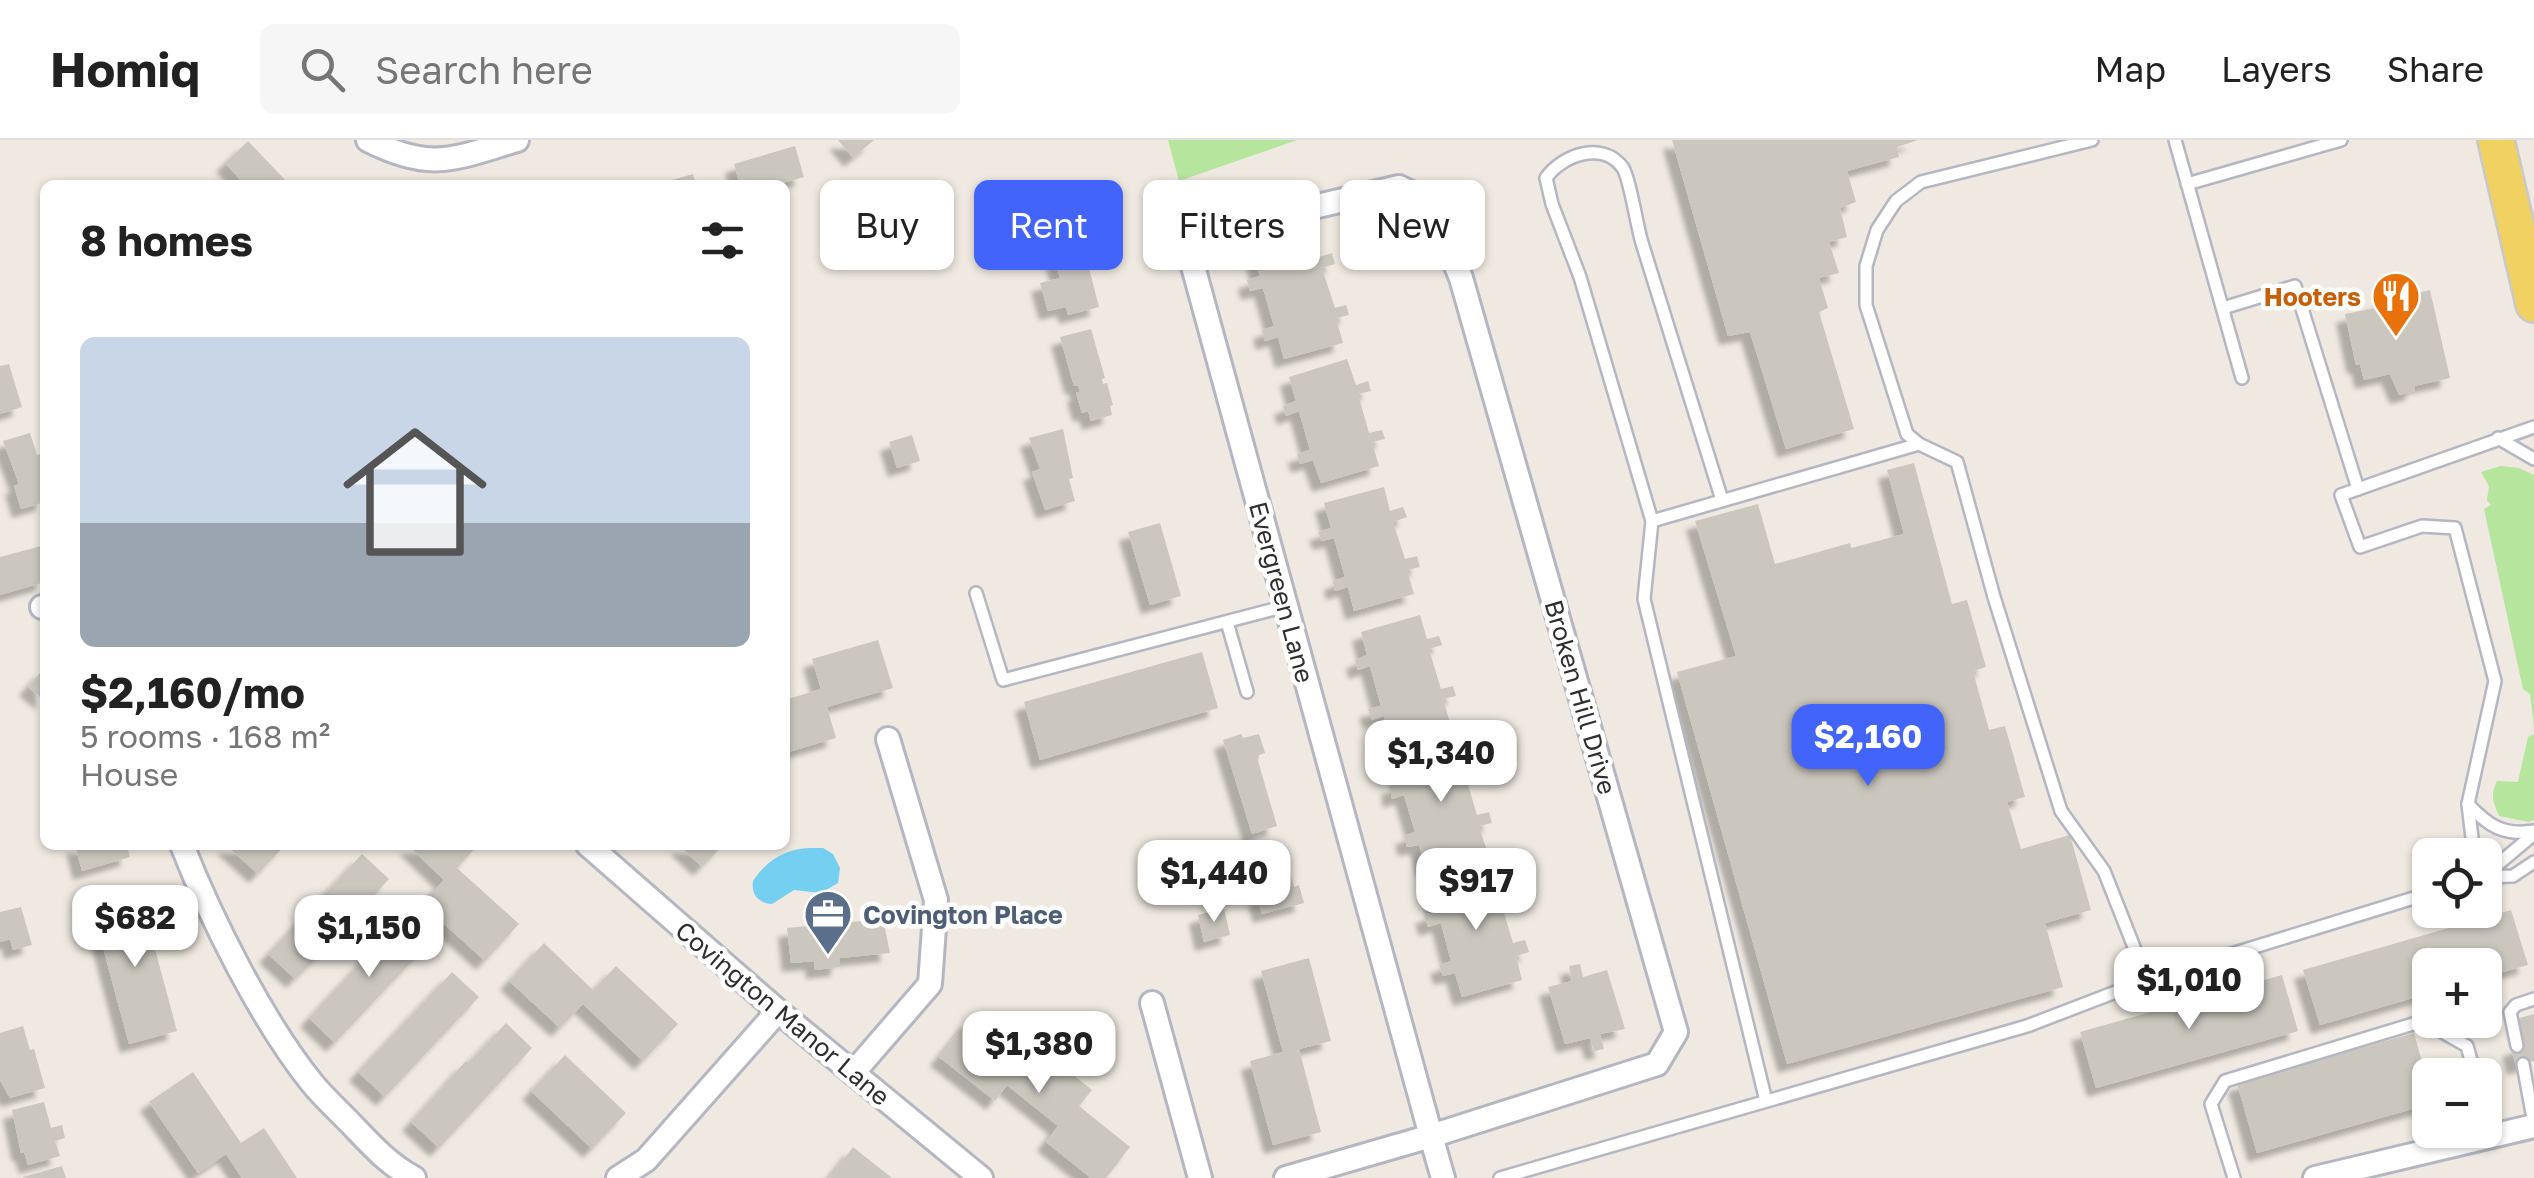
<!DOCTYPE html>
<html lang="en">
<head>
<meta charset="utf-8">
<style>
	body { margin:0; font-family:"Golos Text",sans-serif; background:#f6f6f6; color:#222; height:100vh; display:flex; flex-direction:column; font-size:38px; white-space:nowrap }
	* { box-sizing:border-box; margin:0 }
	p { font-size:32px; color:#767676 }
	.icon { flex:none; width:55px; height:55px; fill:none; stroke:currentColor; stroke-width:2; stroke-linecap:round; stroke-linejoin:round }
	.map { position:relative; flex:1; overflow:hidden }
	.details { position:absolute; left:40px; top:40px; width:750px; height:670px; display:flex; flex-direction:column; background:#fff; border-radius:15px; box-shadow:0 2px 8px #0004 }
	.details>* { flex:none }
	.top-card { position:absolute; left:820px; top:40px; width:950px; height:90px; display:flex; gap:20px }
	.tools { position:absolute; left:2412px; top:698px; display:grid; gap:20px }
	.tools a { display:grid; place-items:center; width:90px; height:90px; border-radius:15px; background:#fff; box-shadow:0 2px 8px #0004; font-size:50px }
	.price { position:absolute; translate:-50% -85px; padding:0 22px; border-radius:20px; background:#fff; color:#222; font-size:32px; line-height:65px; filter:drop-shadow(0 2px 5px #0008) }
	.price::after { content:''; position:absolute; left:50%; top:60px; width:30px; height:22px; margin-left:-15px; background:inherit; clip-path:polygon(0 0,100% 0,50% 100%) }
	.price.on { background:#4264fb; color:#fff }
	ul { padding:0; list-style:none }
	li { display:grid; align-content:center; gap:20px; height:530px; padding:0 40px }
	li span { display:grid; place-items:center; height:310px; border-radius:15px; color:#555 }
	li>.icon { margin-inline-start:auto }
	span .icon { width:180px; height:180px; fill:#fffc; stroke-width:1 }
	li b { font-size:42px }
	h2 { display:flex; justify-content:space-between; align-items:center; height:120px; padding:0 40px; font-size:42px }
	.pill { padding:0 35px; border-radius:15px; background:#fff; box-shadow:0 2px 8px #0004; font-size:35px; line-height:90px }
	.pill.on { background:#4264fb; color:#fff }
	header { display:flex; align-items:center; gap:60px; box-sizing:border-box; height:140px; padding:0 50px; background:#fff; border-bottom:2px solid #e0e0e0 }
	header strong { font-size:48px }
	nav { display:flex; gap:55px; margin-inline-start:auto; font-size:35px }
	.search { width:700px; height:90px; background:#f6f6f6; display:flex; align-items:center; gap:25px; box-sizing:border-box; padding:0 35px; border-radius:15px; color:#767676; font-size:38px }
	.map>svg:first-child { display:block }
</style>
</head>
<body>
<header>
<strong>Homiq</strong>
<div class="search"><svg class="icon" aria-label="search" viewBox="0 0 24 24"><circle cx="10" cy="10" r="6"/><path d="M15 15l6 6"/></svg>Search here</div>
<nav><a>Map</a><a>Layers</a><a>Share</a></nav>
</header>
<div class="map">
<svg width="2534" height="1038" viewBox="0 0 2534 1038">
	<defs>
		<filter id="shadow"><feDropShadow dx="-9" dy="9" stdDeviation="2.5" flood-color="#0004"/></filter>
	</defs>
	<rect width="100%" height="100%" fill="#efe9e1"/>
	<g fill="#b6e59e">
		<polygon points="1168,0 1297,0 1179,41"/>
		<polygon points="2501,326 2519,328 2534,335 2534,589 2530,554 2523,549 2484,369 2491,365 2487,360 2489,346 2481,332"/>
		<path d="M2534,594V680L2529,682L2499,676C2493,661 2490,656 2497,641L2518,642L2528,597Z"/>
	</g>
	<path fill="#75cff0" d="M810,708H823L833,714L840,728L838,743L821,753L794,750L772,764C758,763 751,754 753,741C767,720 785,709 810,708Z"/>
	<g fill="#cbc7bf" filter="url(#shadow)">
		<polygon points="838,0 874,0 853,18"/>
		<polygon points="1672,0 1918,0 1897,7 1899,17 1847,31 1856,62 1840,68 1847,97 1829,102 1839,133 1819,138 1828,168 1819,172 1854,289 1786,309 1750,192 1728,196"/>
		<polygon points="248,1 290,45 245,45 225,23"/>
		<polygon points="795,6 804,37 776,45 740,45 734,24"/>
		<polygon points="693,34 696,45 658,45 658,44"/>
		<polygon points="1312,94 1319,117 1332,113 1335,124 1322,128 1335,168 1346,165 1349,175 1336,178 1343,203 1284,219 1278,197 1265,201 1262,190 1274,186 1263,148 1250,151 1247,140 1260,136 1253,112"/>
		<polygon points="1085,112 1099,167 1068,175 1066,167 1048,171 1040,143 1060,138 1055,119"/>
		<polygon points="2430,150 2450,238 2414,246 2415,251 2399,255 2390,234 2364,240 2360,224 2356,225 2345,174 2375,168 2374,163"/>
		<polygon points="1091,189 1105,238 1102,239 1103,244 1107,243 1113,265 1110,266 1112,275 1091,281 1088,271 1082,273 1076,253 1080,252 1078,245 1074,246 1060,197"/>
		<polygon points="1347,219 1356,245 1368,241 1371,251 1358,254 1369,293 1382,290 1385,299 1372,302 1379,326 1321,343 1313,320 1300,324 1297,314 1310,310 1299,271 1286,276 1283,266 1296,261 1289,237"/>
		<polygon points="9,224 22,267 0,274 0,226"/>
		<polygon points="1063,289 1073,338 1069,339 1075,361 1045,370 1032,332 1040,329 1029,298"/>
		<polygon points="30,293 37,315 45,313 45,362 21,369 14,346 19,344 3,301"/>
		<polygon points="912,295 920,321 897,328 889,302"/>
		<polygon points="1914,323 1952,464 1967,460 1986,527 1973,531 1989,590 2005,586 2025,657 2007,662 2021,709 2070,695 2091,770 2045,783 2063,847 1787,924 1677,532 1736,516 1695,381 1758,364 1775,424 1850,403 1851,408 1904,394 1887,330"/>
		<polygon points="1384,347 1390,371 1403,367 1407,377 1393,382 1405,419 1417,416 1420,427 1407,430 1414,454 1354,471 1348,447 1335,451 1333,441 1345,437 1334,398 1322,401 1318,392 1331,388 1324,363"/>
		<polygon points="1160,383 1181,456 1150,465 1128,392"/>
		<polygon points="45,405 45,442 0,455 0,417"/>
		<polygon points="1420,475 1427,499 1439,496 1442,505 1429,509 1441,549 1453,546 1456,556 1443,559 1450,583 1390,599 1384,576 1372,580 1368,569 1381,566 1370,526 1358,530 1355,520 1367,515 1361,492"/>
		<polygon points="878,500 893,548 827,567 836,598 785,613 785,560 821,549 812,519"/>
		<polygon points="1202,512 1218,568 1040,620 1024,562"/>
		<polygon points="45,527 45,561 28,547"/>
		<polygon points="1241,594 1243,598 1259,594 1265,613 1259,615 1258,621 1277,686 1252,694 1223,600"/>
		<polygon points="1456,602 1463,626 1475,622 1479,634 1466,638 1477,675 1489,672 1492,683 1479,686 1487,711 1426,729 1419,705 1407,707 1404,696 1415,692 1404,655 1392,659 1390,646 1401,643 1395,618"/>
		<polygon points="75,705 127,705 130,717 82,731"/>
		<polygon points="226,705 285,705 258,734"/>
		<polygon points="408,705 478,705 457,728 519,784 485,821 422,764 444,740"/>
		<polygon points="679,705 723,705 702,727"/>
		<polygon points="1284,713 1294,747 1299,745 1304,763 1262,774 1257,757 1274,753 1270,734 1245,741 1241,726"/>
		<polygon points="362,714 389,739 350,781 352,783 295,839 268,814"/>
		<polygon points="1491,731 1499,754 1510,751 1515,762 1502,766 1513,803 1525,800 1529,812 1516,816 1522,840 1462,857 1455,833 1443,836 1439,825 1451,821 1441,783 1428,787 1424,775 1436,771 1430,746"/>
		<polygon points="141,757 177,891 129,904 93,770"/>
		<polygon points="21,767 32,805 13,810 10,799 0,802 0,772"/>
		<polygon points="1224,768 1230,795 1204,802 1198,775"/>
		<polygon points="2511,770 2528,825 2485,837 2485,825 2430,825 2430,853 2320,885 2303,830"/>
		<polygon points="402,778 429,803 335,903 309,878"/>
		<polygon points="883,779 890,813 840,818 840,827 815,830 814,821 791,823 787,788"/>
		<polygon points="544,803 593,850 616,826 678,884 643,921 583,864 560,888 509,841"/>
		<polygon points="1309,818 1331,901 1299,909 1321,992 1273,1005 1250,921 1283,912 1261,831"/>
		<polygon points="1580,824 1583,837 1607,830 1625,889 1600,894 1604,909 1594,911 1590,898 1565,904 1548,847 1572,841 1569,826"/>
		<polygon points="452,832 479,857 385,957 358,932"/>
		<polygon points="2282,835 2298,891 2096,948 2080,892"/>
		<polygon points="2534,874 2534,921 2516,926 2511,908 2524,904 2516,879"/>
		<polygon points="969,879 1023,921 1036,905 1092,950 1079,966 1130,1007 1106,1038 1091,1038 1046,1002 1058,986 1007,945 995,961 939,917"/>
		<polygon points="506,883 532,908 439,1008 411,982 466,921 468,923"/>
		<polygon points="23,886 30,910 34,909 45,948 10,958 0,940 0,893"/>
		<polygon points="2414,893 2430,950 2430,964 2257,1013 2237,943"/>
		<polygon points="565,915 626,973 592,1009 531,951"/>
		<polygon points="193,932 241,1003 264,988 297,1038 242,1038 226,1014 198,1033 149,962"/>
		<polygon points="44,962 51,988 62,985 65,998 55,1001 60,1016 28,1025 24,1012 21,1013 12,970"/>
		<polygon points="853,1007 892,1038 829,1038"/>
		<polygon points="62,1026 66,1038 23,1038 23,1037"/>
	</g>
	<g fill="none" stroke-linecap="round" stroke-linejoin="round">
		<g stroke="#b4b7c1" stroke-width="16">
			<g id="service">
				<polyline points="2092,0 1921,42 1896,61 1877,90 1866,126 1866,165 1907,294 1919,304 1957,322 1994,457 2061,671 2104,731 2147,840 2430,753"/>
				<polyline points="2175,0 2242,238"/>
				<polyline points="2187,44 2341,0"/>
				<polyline points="2223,168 2295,146 2358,349"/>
				<polyline points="2498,298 2534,319"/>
				<path d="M1722,360C1696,274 1668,189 1642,103C1637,87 1630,39 1623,28C1603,0 1562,15 1546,38L1552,64L1580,137L1652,381L1919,304"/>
				<polyline points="1652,381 1644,459 1766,961"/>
				<polyline points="976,453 1003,540 1286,466"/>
				<polyline points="1227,482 1247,552"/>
				<path d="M2468,664C2488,686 2504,696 2534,691"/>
				<polyline points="2474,715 2468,664 2495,541 2455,388 2422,386 2360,407 2341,355 2534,287"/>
				<polyline points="2485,735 2534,694"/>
				<polyline points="2485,737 2513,736 2534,722"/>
				<polyline points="2517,906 2510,872 2516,865 2534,859"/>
				<polyline points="2523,924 2534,984"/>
				<polyline points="2485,975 2490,996"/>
				<polyline points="1500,1038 2027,886 2147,840"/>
				<polyline points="2234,1038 2211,964 2225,941 2423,881 2467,906 2475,935"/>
			</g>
		</g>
		<g stroke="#b4b7c1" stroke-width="28">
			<g id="minor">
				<path d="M368,0C431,32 453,19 517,0"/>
				<polyline points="42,467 45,467"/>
				<path d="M182,705C211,779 262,881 312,943C325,959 341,973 355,988C374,1008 390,1025 414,1038"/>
				<polyline points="588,705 778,871 981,1038"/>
				<polyline points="1152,863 1200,1038"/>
				<polyline points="853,933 930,844 936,760 888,599"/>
				<polyline points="618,1038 646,1020 778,871"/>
				<polyline points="1286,1038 1431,996 1657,924 1676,892 1461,138 1430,62 1399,47 1185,97 1431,996 1443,1038"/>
				<polyline points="2315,1038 2534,986"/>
			</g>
		</g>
		<g stroke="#c9c9c9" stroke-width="40">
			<polyline id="primary" points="2496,0 2534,164"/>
		</g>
		<use href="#service" stroke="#fff" stroke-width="11"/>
		<use href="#minor" stroke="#fff" stroke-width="22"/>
		<use href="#primary" stroke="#f2d163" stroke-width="35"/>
	</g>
	<defs>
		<g id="restaurant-pin" transform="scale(2.5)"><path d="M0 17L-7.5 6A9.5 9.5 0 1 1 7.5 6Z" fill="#e8710a" stroke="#fff"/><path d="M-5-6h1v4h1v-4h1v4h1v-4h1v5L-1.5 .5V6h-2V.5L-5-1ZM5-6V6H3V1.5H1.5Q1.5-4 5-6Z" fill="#fff"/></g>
		<g id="office-pin" transform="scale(2.5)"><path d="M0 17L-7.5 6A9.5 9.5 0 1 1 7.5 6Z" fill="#5c6f8a" stroke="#fff"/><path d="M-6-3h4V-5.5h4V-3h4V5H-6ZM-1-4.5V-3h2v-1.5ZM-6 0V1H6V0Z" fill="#fff"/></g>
	</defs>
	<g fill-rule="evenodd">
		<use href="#restaurant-pin" x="2396" y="156"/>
		<use href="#office-pin" x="828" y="774"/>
	</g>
	<g text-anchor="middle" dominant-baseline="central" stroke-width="9" stroke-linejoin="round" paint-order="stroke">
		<g font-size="25" font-weight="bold" fill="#c56008" stroke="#fff" text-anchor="end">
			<text x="2361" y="156">Hooters</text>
		</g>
		<g font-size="25" fill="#2e2e2e" stroke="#fff">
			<text transform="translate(1282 452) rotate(75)">Evergreen Lane</text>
			<text transform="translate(1581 557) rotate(74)">Broken Hill Drive</text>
			<text transform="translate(783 873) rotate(40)">Covington Manor Lane</text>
		</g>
		<g font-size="25" font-weight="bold" fill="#4e5e75" stroke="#fff" text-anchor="start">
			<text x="863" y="774">Covington Place</text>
		</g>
	</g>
</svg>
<div class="tools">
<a><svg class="icon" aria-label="locate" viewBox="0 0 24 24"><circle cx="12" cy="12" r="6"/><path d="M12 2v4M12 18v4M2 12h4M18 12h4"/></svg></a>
<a>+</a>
<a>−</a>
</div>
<b class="price on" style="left:1868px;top:649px">$2,160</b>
<b class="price" style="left:1441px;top:665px">$1,340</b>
<b class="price" style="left:1214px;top:785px">$1,440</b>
<b class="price" style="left:1476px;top:793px">$917</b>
<b class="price" style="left:135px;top:830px">$682</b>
<b class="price" style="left:369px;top:840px">$1,150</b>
<b class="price" style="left:2189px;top:892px">$1,010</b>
<b class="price" style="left:1039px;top:956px">$1,380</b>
<div class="top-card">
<a class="pill">Buy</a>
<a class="pill on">Rent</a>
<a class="pill">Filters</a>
<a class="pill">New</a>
</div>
<section class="details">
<h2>8 homes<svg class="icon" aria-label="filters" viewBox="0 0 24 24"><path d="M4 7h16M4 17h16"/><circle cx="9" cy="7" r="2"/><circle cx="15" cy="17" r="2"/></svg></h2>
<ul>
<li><span style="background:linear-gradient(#c9d6e8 60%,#9aa5b1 0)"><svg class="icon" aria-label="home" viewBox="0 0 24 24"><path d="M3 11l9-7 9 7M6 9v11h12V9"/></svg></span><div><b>$2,160/mo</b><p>5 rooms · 168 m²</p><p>House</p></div></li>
</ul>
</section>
</div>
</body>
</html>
